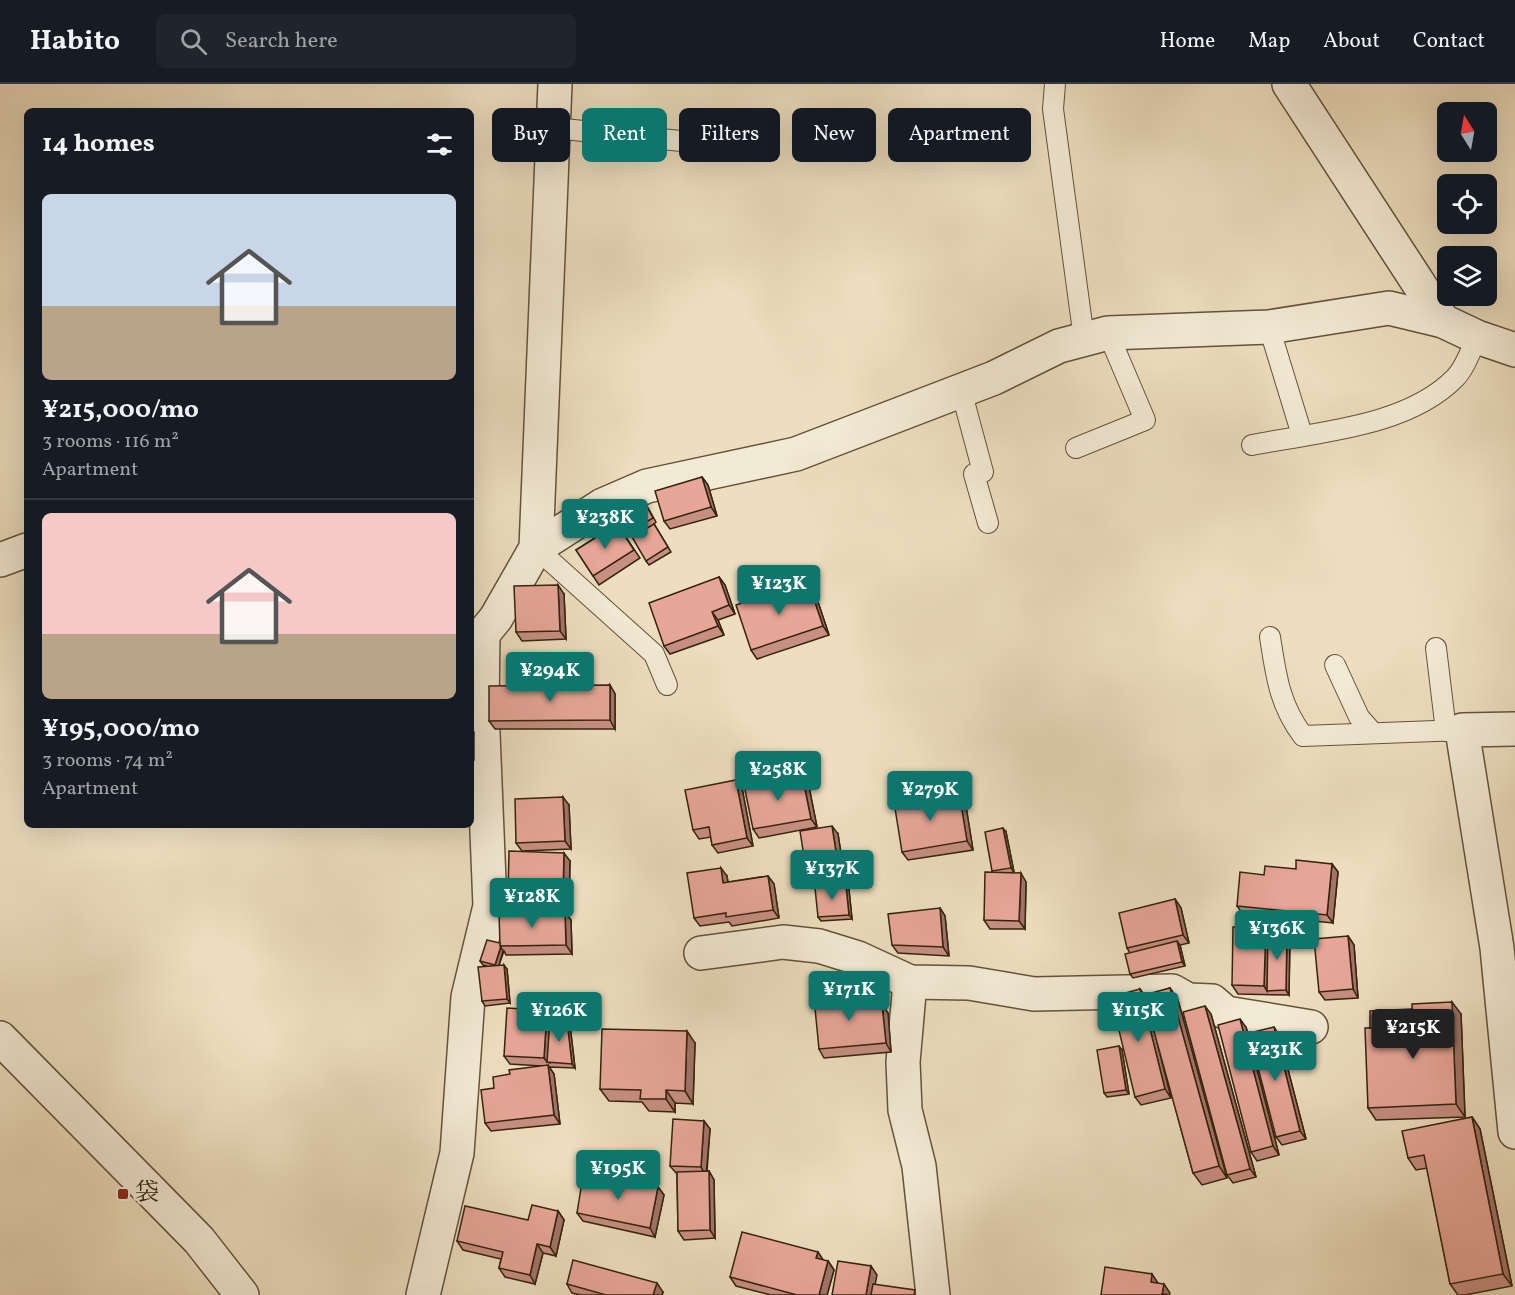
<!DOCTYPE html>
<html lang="en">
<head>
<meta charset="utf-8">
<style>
	body { margin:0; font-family:Vollkorn,"Noto Serif JP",serif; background:#20242c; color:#f1f3f6; height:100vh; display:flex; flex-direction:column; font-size:22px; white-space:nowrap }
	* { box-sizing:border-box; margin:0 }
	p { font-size:20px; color:#9ea1a6 }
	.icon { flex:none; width:33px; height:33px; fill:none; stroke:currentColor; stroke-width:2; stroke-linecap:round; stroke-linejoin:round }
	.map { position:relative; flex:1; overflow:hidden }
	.drawer { position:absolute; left:24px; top:24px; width:450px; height:720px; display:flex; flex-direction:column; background:#171b24; border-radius:9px; box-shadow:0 6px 24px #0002 }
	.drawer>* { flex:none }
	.guide { position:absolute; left:492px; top:24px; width:570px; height:54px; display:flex; gap:12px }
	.needle { width:39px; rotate:349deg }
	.buttons { position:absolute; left:1437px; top:18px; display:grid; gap:12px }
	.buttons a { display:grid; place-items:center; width:60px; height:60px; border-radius:9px; background:#171b24; box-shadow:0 6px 24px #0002; font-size:30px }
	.price { position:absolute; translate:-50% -51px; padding:0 14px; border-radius:6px; background:#0f766e; color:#fff; font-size:20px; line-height:39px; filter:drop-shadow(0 2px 3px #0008) }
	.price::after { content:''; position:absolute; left:50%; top:36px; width:18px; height:14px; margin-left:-9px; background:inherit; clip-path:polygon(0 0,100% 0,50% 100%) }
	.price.current { background:#222; color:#fff }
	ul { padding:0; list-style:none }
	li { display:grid; align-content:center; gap:12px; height:318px; padding:0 18px }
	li+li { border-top:2px solid #363941 }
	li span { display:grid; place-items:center; height:186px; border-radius:9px; color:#555 }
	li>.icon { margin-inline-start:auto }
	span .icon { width:108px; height:108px; fill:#fffc; stroke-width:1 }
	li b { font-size:26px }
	h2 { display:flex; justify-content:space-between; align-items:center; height:72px; padding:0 18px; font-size:26px }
	.chip { padding:0 21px; border-radius:9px; background:#171b24; box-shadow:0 6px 24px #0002; font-size:21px; line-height:54px }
	.chip.current { background:#0f766e; color:#fff }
	header { display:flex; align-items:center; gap:36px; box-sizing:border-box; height:84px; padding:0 30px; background:#171b24; border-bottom:2px solid #363941 }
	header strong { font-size:28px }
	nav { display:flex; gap:33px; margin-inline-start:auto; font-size:21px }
	.search { width:420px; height:54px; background:#20242c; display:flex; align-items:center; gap:15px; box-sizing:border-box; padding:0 21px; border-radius:9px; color:#9ea1a6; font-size:22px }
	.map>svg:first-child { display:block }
</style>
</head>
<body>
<header>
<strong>Habito</strong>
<div class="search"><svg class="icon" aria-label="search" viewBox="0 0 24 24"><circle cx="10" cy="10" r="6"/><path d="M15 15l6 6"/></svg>Search here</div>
<nav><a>Home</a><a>Map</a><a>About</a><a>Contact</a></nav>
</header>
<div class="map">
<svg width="1515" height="1211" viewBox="0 0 1515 1211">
	<rect width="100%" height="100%" fill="#eddebf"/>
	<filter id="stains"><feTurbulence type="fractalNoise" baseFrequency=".00333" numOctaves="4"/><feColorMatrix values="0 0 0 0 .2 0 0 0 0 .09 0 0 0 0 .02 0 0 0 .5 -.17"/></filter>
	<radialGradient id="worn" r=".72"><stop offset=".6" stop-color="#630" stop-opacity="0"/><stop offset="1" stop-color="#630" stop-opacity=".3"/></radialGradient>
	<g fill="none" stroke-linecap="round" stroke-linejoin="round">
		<g stroke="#63523a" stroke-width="22">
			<g id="service">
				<polyline points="1055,0 1053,25 1084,255"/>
				<polyline points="554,44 769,66"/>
				<polyline points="1269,243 1302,351"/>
				<polyline points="961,306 983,388 974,390 988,439"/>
				<path d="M1252,361C1317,348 1407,343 1455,294C1465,284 1471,266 1477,253"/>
				<polyline points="1076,364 1145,336 1108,249"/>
				<polyline points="536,464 654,570 667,601"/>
				<path d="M1270,553C1276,591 1279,620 1303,652L1462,646"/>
				<polyline points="1436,564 1446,647"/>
				<polyline points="1335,581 1359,633 1373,649"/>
			</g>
		</g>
		<g stroke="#63523a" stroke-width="36">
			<g id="minor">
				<polyline points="1289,0 1443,237"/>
				<polyline points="536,464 603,421 647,402 796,370 994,294 1059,262 1108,249 1269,243 1389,224 1443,237 1477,253 1515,266"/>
				<polyline points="0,476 27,466"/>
				<polyline points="471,554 483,550 496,534 536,464 555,0"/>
				<polyline points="1515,645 1462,646 1497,864 1515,1048"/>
				<polyline points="701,869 783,858 819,862 858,874 910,898 969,899 1034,910 1172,907 1188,916 1212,917 1226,929 1311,943"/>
				<polyline points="910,898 903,978 905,1026 919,1082 933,1211"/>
				<polyline points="423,1211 457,1069 468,913 490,822 482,625 483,550"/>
			</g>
		</g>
		<g stroke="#63523a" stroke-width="36">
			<polyline id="tertiary" points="0,954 199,1156 242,1211"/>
		</g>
		<use href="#service" stroke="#f3ead5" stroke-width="20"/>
		<use href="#minor" stroke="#f3ead5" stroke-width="33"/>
		<use href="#tertiary" stroke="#f3ead5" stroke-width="33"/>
	</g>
	<g fill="#c78f83" stroke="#35230d" stroke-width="1.5">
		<polygon points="702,393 708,401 717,432 670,445 664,437"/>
		<polygon points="644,417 656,438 654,440 671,468 649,481 646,477 646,445 631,453 628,449"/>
		<polygon points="617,440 640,474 599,501 576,466"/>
		<polygon points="719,493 725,501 735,530 718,536 724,551 670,570 664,562"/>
		<polygon points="814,506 829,551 757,575 751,566"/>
		<polygon points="564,510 566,555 522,557 516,548"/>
		<polygon points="610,601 615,610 615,645 495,645 489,637"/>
		<polygon points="808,698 817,743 759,754 753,745"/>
		<polygon points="742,704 753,762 718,769 712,761 711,753 699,755 693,746"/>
		<polygon points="965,716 973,766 908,776 902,768"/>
		<polygon points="569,721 571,765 522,767 516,759"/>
		<polygon points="1006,748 1014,788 1009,789 1026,798 1025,845 990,845 984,836 992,787"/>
		<polygon points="838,750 845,795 813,800 807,792"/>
		<polygon points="570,777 569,821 514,820 508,811"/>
		<polygon points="1332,780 1338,788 1333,839 1243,830 1237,822 1264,791"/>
		<polygon points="727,792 728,798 768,792 774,800 779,834 732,842 729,838 700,842 694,834"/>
		<polygon points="849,806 852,835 821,837 818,833"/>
		<polygon points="1175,815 1181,824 1189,859 1180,861 1185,882 1133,894 1130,890 1130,869 1127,864"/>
		<polygon points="940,824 945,832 949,872 898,869 892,861"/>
		<polygon points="565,828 571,836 572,870 506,871 504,867 499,881 507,885 510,919 485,922 482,917 487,882 483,881 480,877 500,859"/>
		<polygon points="1268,848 1287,848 1290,852 1289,911 1238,910 1232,901"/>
		<polygon points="1348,852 1354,861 1358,914 1325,916 1319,908"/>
		<polygon points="1170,904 1178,916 1227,1094 1202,1101 1193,1089 1154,945 1171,1014 1141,1021 1135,1013 1140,905 1145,912"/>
		<polygon points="874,918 874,921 888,929 891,968 824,974 819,965"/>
		<polygon points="1412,925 1461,930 1465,1033 1376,1036 1368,1024 1370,944"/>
		<polygon points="1211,930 1256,1093 1233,1099 1227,1091"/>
		<polygon points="553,935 567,937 570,941 575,984 549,983 554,990 560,1040 491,1047 485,1039 494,1004 510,990 541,982 510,980 504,972"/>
		<polygon points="1246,943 1279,1071 1257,1077 1251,1068"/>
		<polygon points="1279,951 1306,1055 1282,1061 1276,1053"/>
		<polygon points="695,959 693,1020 675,1019 675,1028 649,1027 642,1018 609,1017 600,1005"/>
		<polygon points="1122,966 1129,1010 1107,1013 1104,1009"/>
		<polygon points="1472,1033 1480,1045 1512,1202 1465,1211 1458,1211 1450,1200 1427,1084 1416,1086 1408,1074"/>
		<polygon points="704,1037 710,1045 707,1088 709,1087 714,1096 715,1154 684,1156 678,1147 677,1090 670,1082"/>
		<polygon points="658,1103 664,1111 655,1153 583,1137 577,1129"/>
		<polygon points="558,1127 564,1136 556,1172 543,1169 535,1200 505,1193 499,1184 501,1175 463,1166 457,1157"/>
		<polygon points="828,1177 834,1186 827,1211 771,1211 736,1202 730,1193"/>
		<polygon points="567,1200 663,1208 662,1211 581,1211 572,1209"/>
	</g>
	<g fill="#a2746a" stroke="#35230d" stroke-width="1.5">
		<polygon points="702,393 708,401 717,432 711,423"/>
		<polygon points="719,493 725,501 735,530 729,521"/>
		<polygon points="808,498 814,506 829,551 823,542"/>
		<polygon points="558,501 564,510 566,555 560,547"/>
		<polygon points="712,528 718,536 724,551 718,542"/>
		<polygon points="610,601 615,610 615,645 610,636"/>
		<polygon points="471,644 474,648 474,675 471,671"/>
		<polygon points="802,690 808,698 817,743 811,735"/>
		<polygon points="736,696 742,704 753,762 747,754"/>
		<polygon points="959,708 965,716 973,766 967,757"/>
		<polygon points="563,713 569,721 571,765 565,757"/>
		<polygon points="832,742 838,750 845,795 839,787"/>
		<polygon points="1003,744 1006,748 1014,788 1011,784"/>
		<polygon points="564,769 570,777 569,821 563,813"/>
		<polygon points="1332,780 1338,788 1333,839 1327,831"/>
		<polygon points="721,784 727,792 729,807 723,799"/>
		<polygon points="1021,789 1026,798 1025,845 1019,837"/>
		<polygon points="768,792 774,800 779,834 773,826"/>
		<polygon points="846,802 849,806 852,835 849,831"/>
		<polygon points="1175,815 1181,824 1189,859 1183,851"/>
		<polygon points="940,824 945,832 949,872 943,863"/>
		<polygon points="565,828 571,836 572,870 566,861"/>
		<polygon points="1266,843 1271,852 1267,907 1264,902"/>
		<polygon points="1287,848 1290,852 1289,911 1286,906"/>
		<polygon points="1348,852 1354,861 1358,914 1353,905"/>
		<polygon points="1177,857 1180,861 1185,882 1182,878"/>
		<polygon points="501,863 503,867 498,885 495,881"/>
		<polygon points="504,881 507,885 510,919 507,915"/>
		<polygon points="1170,904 1178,916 1227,1094 1219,1082"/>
		<polygon points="1140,905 1146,914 1171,1014 1165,1005"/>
		<polygon points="868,910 874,918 875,929 869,921"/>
		<polygon points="1452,918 1461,930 1465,1033 1456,1020"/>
		<polygon points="882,920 888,929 891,968 886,959"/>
		<polygon points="1205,922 1211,930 1256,1093 1250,1085"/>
		<polygon points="547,927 553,935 550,979 547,978 544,974"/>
		<polygon points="1240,935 1246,943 1279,1071 1273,1062"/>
		<polygon points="567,937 570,941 575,984 572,980"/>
		<polygon points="1274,943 1279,951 1306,1055 1300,1047"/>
		<polygon points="687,947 695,959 693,1020 685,1007"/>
		<polygon points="1119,962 1122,966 1129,1010 1126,1006"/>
		<polygon points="548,981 554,990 560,1040 554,1031"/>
		<polygon points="666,1006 675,1019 675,1028 666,1015"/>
		<polygon points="1472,1033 1480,1045 1512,1202 1503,1190"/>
		<polygon points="704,1037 710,1045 706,1092 701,1083"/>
		<polygon points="709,1087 714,1096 715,1154 710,1146"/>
		<polygon points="658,1103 664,1111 655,1153 650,1144"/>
		<polygon points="558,1127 564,1136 556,1172 550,1163"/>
		<polygon points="537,1160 543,1169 535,1200 530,1191"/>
		<polygon points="818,1168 824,1177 816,1174"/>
		<polygon points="828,1177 834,1186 827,1211 819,1211"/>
		<polygon points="871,1182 877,1191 873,1211 866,1211"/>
		<polygon points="1152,1190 1158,1199 1157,1207 1151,1198"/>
		<polygon points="657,1199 663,1208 662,1211 653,1211"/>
		<polygon points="1164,1200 1170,1209 1169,1211 1162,1210"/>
	</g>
	<g fill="#e7a698" stroke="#35230d" stroke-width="1.5">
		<polygon points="702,393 711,423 664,437 655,407"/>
		<polygon points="644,417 653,434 628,449 618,432"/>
		<polygon points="617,440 634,466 593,492 576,466"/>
		<polygon points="654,440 668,463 646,477 632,453"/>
		<polygon points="719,493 729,521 712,528 718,542 664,562 649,519"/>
		<polygon points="808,498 823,542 751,566 736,521"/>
		<polygon points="558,501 560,547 516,548 514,502"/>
		<polygon points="610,601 610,636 489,637 489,602"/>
		<polygon points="802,690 811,735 753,745 744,701"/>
		<polygon points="736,696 747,754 712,761 709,743 693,746 685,706"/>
		<polygon points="959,708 967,757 902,768 894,718"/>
		<polygon points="563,713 565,757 516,759 515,715"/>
		<polygon points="832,742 839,787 807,792 800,747"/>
		<polygon points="1003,744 1011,784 992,787 985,748"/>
		<polygon points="509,767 564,769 563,813 508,811"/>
		<polygon points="1296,776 1332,780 1327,831 1237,822 1240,788 1264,791 1265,782 1296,785"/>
		<polygon points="721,784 723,799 768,792 773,826 726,833 726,829 694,834 687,789"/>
		<polygon points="985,788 1021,789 1019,837 984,836"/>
		<polygon points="846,802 849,831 818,833 815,804"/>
		<polygon points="1175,815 1183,851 1127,864 1119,829"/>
		<polygon points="940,824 943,863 892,861 888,830"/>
		<polygon points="499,828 565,828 566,861 500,862"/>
		<polygon points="1233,843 1266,843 1264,902 1232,901"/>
		<polygon points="1268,848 1287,848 1286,906 1267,907"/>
		<polygon points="1348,852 1353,905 1319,908 1314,855"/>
		<polygon points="487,856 500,859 500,862 501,862 495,881 480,877"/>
		<polygon points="1177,857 1182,878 1130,890 1125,870"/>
		<polygon points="504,881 507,915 482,917 478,883"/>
		<polygon points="1170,904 1219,1082 1193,1089 1144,911"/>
		<polygon points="1140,905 1165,1005 1135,1013 1111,913"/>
		<polygon points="868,910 869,921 882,920 886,959 819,965 814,914"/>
		<polygon points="1452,918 1456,1020 1368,1024 1365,944 1413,943 1412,920"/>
		<polygon points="1205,922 1250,1085 1227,1091 1183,928"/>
		<polygon points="507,924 547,927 544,974 504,972"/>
		<polygon points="1412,925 1413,943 1370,944 1370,927"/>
		<polygon points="550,935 567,937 572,980 547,978"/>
		<polygon points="1240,935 1273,1062 1251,1068 1218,941"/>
		<polygon points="1274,943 1300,1047 1276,1053 1249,949"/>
		<polygon points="602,945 687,947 685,1007 666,1006 666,1015 640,1015 641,1006 600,1005"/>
		<polygon points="1119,962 1126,1006 1104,1009 1097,966"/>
		<polygon points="548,981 554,1031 485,1039 481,1006 494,1004 493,993 510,990 509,986"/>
		<polygon points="1472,1033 1503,1190 1450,1200 1424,1071 1408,1074 1402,1047"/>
		<polygon points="673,1035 704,1037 701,1083 670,1082"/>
		<polygon points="709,1087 710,1146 678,1147 677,1088"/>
		<polygon points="583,1092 658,1103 650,1144 577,1129"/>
		<polygon points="532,1121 558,1127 550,1163 537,1160 530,1191 499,1184 503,1168 457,1157 465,1122 528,1136"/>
		<polygon points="742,1148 818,1168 816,1174 828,1177 819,1211 797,1211 730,1193"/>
		<polygon points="573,1176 657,1199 653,1211 606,1211 567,1200"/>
		<polygon points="838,1177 871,1182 866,1211 832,1211"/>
		<polygon points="1105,1183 1152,1190 1151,1198 1164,1200 1162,1210 1169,1211 1101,1211"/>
		<polygon points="873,1200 915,1206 914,1211 871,1211"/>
	</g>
	<rect fill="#8f2418" stroke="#f3ead5" stroke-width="2" x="117" y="1104" width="12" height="12" rx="3"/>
	<g text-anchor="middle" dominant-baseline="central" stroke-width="5" stroke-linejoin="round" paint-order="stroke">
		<g font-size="24" fill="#35230d" stroke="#f3ead5" text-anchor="start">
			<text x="135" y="1110">袋</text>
		</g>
	</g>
	<rect width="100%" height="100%" filter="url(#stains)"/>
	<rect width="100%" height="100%" fill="url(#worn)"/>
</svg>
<div class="buttons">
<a><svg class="needle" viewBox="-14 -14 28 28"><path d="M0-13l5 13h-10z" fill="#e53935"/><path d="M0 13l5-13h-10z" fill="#9ea1a6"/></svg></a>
<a><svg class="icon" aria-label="locate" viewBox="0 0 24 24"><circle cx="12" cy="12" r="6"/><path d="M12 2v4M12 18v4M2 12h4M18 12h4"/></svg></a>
<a><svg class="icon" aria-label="layers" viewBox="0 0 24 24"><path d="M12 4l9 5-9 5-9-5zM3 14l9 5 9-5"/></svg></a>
</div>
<b class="price" style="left:605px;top:466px">¥238K</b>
<b class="price" style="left:779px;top:532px">¥123K</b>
<b class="price" style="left:550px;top:619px">¥294K</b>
<b class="price" style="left:778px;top:718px">¥258K</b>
<b class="price" style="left:930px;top:738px">¥279K</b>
<b class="price" style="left:832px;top:817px">¥137K</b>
<b class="price" style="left:532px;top:845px">¥128K</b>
<b class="price" style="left:1277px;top:877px">¥136K</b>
<b class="price" style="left:849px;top:938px">¥171K</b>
<b class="price" style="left:559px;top:959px">¥126K</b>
<b class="price" style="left:1138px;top:959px">¥115K</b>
<b class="price current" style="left:1413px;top:976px">¥215K</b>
<b class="price" style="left:1275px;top:998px">¥231K</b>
<b class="price" style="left:618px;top:1117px">¥195K</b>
<div class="guide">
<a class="chip">Buy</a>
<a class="chip current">Rent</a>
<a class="chip">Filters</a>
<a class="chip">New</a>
<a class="chip">Apartment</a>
</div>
<section class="drawer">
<h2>14 homes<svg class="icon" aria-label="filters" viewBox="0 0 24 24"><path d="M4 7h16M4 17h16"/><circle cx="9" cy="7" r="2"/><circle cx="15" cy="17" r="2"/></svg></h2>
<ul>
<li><span style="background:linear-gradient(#c9d6e8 60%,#b9a48a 0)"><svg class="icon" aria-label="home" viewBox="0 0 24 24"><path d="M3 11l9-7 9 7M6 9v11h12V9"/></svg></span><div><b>¥215,000/mo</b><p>3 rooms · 116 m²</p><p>Apartment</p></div></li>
<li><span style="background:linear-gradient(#f6c9c9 65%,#b9a48a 0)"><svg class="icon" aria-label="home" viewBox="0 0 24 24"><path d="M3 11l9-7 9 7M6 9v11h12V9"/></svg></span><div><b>¥195,000/mo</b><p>3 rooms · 74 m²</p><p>Apartment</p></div></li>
</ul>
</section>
</div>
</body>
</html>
